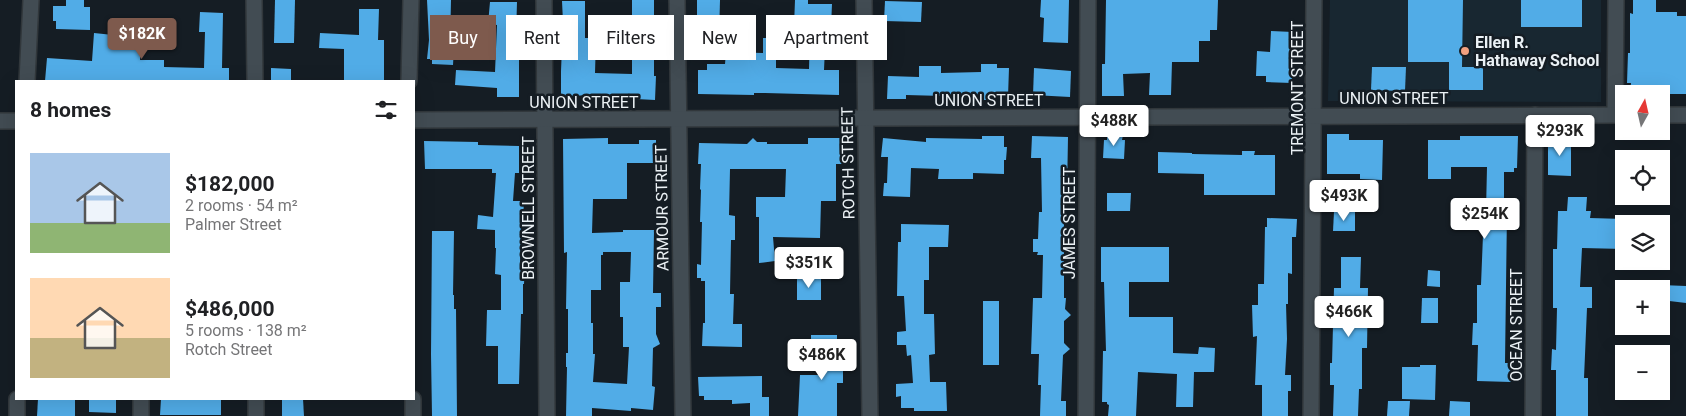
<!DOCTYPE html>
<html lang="en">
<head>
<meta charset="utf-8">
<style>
	body { margin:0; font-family:Roboto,sans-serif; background:#f6f6f6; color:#202124; height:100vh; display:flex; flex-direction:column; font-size:19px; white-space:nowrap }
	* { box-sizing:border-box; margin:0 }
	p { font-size:16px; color:#757577 }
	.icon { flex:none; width:28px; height:28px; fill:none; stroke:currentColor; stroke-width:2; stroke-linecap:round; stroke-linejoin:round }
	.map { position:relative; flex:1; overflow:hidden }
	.panel { position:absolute; left:15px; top:80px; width:400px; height:320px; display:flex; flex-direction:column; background:#fff; border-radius:0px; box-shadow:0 5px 20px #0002 }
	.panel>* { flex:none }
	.banner { position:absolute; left:430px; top:15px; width:475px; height:45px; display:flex; gap:10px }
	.needle { width:32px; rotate:8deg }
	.tools { position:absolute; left:1615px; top:85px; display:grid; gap:10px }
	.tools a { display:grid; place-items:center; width:55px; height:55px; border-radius:0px; background:#fff; box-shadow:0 5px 20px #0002; font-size:25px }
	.price { position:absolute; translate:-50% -42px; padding:0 11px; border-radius:5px; background:#fff; color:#222; font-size:16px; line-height:32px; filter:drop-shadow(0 1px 2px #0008) }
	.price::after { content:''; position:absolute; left:50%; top:30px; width:15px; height:11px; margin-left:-8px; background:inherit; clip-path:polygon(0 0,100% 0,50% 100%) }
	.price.active { background:#7e5a4d; color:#fff }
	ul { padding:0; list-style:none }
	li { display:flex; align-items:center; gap:15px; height:125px; padding:0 15px }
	li span { display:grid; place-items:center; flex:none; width:140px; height:100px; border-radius:0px; color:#555 }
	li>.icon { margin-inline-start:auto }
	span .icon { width:60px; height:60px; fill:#fffc; stroke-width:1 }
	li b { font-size:21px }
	h2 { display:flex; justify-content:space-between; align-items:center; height:60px; padding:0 15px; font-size:21px }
	.chip { padding:0 18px; border-radius:0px; background:#fff; box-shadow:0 5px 20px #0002; font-size:18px; line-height:45px }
	.chip.active { background:#7e5a4d; color:#fff }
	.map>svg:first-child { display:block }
</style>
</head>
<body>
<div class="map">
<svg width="1686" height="416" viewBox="0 0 1686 416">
	<rect width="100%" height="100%" fill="#151d24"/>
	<polygon fill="#182731" points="1330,0 1601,0 1601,102 1328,101"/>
	<g fill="#51ace7" fill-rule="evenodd">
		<polygon points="66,0 84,0 84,7 90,7 90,30 56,29 56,21 53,21 53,6 66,6"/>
		<polygon points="275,0 295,0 294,43 274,43"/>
		<polygon points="427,0 451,0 450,47 454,47 453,65 432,64 432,59 427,59 429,40"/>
		<polygon points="632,0 654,0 654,76 656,76 655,100 617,98 617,101 600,101 600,95 561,96 561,71 563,22 562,1 585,1 585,38 596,38 595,73 632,74"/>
		<polygon points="697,0 720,0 719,37 697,36"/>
		<polygon points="795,0 808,0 808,4 832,4 831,27 826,26 824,70 839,70 839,95 765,93 754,93 754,95 698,94 698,70 707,70 707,64 725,64 726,52 763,53 763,38 776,38 776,68 809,69 810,29 809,26 794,26"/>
		<polygon points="1041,0 1069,0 1068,43 1043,42 1044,18 1040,17"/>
		<polygon points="1106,0 1218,0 1217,30 1210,30 1210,41 1199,41 1199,62 1172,62 1171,95 1149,95 1150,73 1123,74 1124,96 1102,96 1102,64 1105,64"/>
		<polygon points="1408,0 1463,0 1462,67 1483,67 1483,90 1449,90 1449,62 1408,62"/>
		<rect x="1521" y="0" width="61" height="27"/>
		<polygon points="1633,0 1656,0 1656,12 1677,12 1677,16 1686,16 1686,94 1630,94 1631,83 1627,83 1628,53 1630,53 1630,13 1633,14"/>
		<polygon points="885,1 922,2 921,22 884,21"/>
		<polygon points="490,2 517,2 516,37 524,37 523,54 519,54 519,97 497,97 497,88 455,85 456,70 495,72 497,25 488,24"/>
		<polygon points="359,9 379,9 378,40 384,40 384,81 344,81 344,49 319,48 320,33 359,35"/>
		<polygon points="200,12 223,13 222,68 229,68 229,81 45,81 47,58 92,61 94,33 142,38 140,60 164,60 164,67 204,68 205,32 199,32"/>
		<polygon points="1271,31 1293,32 1292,83 1266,82 1266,76 1256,76 1257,51 1270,52"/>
		<polygon points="981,64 997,64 997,68 1009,68 1008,97 997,97 997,100 981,100 981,97 906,95 906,99 887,99 888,76 919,77 919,66 941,66 941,73 981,72"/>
		<polygon points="1372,67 1406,67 1405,91 1371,90"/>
		<polygon points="271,68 291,69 291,81 271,81"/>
		<polygon points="1034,68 1071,71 1070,97 1033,95"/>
		<polygon points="1107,134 1123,135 1122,140 1125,140 1124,159 1103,158 1104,140 1107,140"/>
		<polygon points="1327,134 1349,134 1349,140 1383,140 1382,180 1360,179 1360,174 1327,174"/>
		<polygon points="982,136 1004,136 1004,147 1007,147 1006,160 1004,160 1004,174 973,173 973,179 938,179 939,169 911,168 910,197 883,196 884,183 887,183 888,157 881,157 883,138 926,142 926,138 982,139"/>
		<polygon points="1032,136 1068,137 1067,193 1075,197 1067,202 1066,224 1064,223 1064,298 1066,298 1065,309 1071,315 1064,321 1064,343 1070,349 1063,355 1061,401 1066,401 1066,416 1040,416 1041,385 1038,385 1039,354 1031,354 1033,298 1042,298 1043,255 1037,255 1038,252 1033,252 1033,239 1038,239 1039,212 1042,212 1041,158 1031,158"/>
		<polygon points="1460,136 1518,136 1517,168 1514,168 1514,172 1504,172 1504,211 1507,211 1505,363 1512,363 1511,382 1477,381 1478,345 1472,345 1473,323 1477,323 1477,285 1481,285 1483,235 1482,229 1478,229 1479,216 1482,216 1482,211 1486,211 1487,167 1451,167 1451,179 1428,179 1428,140 1460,140"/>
		<path d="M608,138V144H639V140H656V163H627V199H593L592,233L623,232V230H654L653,293H661V307H656V334L660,344L653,348L652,386L655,387L653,410L631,408V411L592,408V416H566L567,367H566V353H568V309H566L567,252L564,253L563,139ZM603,252H631L630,282H620V317H623V347H629L627,384L593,382L595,354H593V323H591V290H601V255H603Z"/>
		<polygon points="753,138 757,142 767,142 767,144 808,144 808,138 843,138 843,164 836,164 836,201 821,201 820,238 773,237 775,261 759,263 759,217 756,217 756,197 785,197 786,169 730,169 729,215 735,216 735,240 731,240 730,294 734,294 733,324 742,324 742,347 702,346 703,323 705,323 705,281 701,281 701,278 697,278 697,264 701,265 702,222 700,222 701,190 700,189 701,164 698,164 699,143 747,144"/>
		<polygon points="1548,138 1571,138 1571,176 1548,175"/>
		<polygon points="424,141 478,142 478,145 519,146 519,173 515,173 513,201 524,201 523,219 521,219 520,264 525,264 524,284 523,284 523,314 521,314 519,384 498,384 498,346 486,346 487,310 501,310 501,275 495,274 496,248 495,248 495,230 477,229 478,215 493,217 496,173 492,173 492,169 425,169"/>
		<polygon points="1242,151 1255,151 1254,155 1275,155 1275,195 1204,195 1204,174 1158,173 1158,152 1192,153 1192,154 1242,155"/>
		<polygon points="1107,193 1131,193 1130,211 1107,211"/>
		<polygon points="1568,197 1587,197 1586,211 1591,211 1590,218 1624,219 1624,249 1582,248 1580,287 1592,287 1592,308 1587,308 1584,378 1588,378 1588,416 1556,416 1556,370 1551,370 1552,349 1556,350 1557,308 1553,308 1553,249 1557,249 1558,211 1567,211"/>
		<polygon points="1334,212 1355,212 1355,231 1333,231"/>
		<polygon points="1267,218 1297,219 1296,237 1292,237 1292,274 1288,273 1288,304 1286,304 1287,339 1285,375 1291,375 1291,391 1288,391 1288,416 1262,416 1262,385 1255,385 1257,336 1253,337 1252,305 1258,305 1258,284 1264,284 1265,227 1267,227"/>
		<polygon points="901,224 949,225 948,247 929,247 929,280 924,280 924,314 934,314 935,354 929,355 930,382 946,382 947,411 914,411 914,408 901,408 901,396 896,397 896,384 913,383 911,355 907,356 906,345 897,345 897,332 906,331 904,296 897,296 898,242 901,242"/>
		<polygon points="432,231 454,231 453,295 454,295 454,309 456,309 457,416 432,416 431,354"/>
		<polygon points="1101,247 1169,247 1169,282 1129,282 1129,317 1173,317 1173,353 1198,354 1199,347 1215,348 1214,372 1194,372 1193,407 1176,407 1177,374 1138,372 1136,416 1108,416 1109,405 1107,404 1107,402 1102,402 1103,351 1106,351 1104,282 1101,282"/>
		<polygon points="1341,257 1361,257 1360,288 1368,288 1367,348 1362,348 1362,389 1359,389 1358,416 1333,416 1334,385 1330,385 1330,363 1332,363 1334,288 1341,288"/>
		<polygon points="1428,270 1440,271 1440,287 1427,286"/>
		<rect x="797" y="278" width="24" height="22"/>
		<polygon points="1661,285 1686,286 1686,303 1661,300"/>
		<polygon points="1422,298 1438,298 1438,323 1421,323"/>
		<rect x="983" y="301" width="16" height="64"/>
		<polygon points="811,335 837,335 837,367 843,367 843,383 837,383 837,416 798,416 800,375 823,375 823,353 811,353"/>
		<polygon points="1420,365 1436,365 1435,400 1402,399 1402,367 1420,367"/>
		<polygon points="762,376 762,397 769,397 769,416 750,416 750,403 732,404 732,400 704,400 704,396 699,396 698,377"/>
		<polygon points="38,399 75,400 75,416 37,416"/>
		<polygon points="89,399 116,399 116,413 89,412"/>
		<polygon points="161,399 221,399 221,415 160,415"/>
		<polygon points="282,399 303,399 304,416 282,416"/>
		<polygon points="1388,401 1410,401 1409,416 1387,416"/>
		<polygon points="1450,401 1470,402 1470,416 1449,416"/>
	</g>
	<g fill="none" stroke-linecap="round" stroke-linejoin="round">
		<g stroke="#31373b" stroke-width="18">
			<g id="street">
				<polyline points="254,0 255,81"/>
				<polyline points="544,0 547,416"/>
				<polyline points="677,0 683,416"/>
				<polyline points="864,0 870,416"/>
				<polyline points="27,81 31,0"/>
				<polyline points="409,81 411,0"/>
				<polyline points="1615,115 1616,0"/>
				<polyline points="141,399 141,416"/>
				<polyline points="413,399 413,416"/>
				<polyline points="17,416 17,399"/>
				<polyline points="256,416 256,399"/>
				<polyline points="1086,416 1088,0"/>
				<polyline points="1311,416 1314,0"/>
				<polyline points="1533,416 1535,115"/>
			</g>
		</g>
		<g stroke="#31373b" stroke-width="18">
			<g id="secondary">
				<polyline points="1661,115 1686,115"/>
				<polyline points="414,120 1624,115"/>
				<polyline points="0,121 16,121"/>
			</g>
		</g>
		<use href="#street" stroke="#424c53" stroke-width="15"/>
		<use href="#secondary" stroke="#424c53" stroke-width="15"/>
	</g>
	<circle fill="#f2a07f" stroke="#151d24" stroke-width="2" cx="1465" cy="51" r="5"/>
	<g text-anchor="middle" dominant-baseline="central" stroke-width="5" stroke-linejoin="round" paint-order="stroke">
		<g font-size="16" font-weight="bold" fill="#ebf1f5" stroke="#151d24" text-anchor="start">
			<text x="1475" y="42">Ellen R.<tspan x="1475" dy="18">Hathaway School</tspan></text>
		</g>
		<g font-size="16" fill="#ebf1f5" stroke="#151d24">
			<text transform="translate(1297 88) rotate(-90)">TREMONT STREET</text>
			<text x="1394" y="98">UNION STREET</text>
			<text x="989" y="100">UNION STREET</text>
			<text x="584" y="102">UNION STREET</text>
			<text transform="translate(848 163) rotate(-91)">ROTCH STREET</text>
			<text transform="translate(528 208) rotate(-90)">BROWNELL STREET</text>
			<text transform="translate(662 208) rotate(-91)">ARMOUR STREET</text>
			<text transform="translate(1069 223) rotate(-90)">JAMES STREET</text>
			<text transform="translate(1516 325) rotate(-90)">OCEAN STREET</text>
		</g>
	</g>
</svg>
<div class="tools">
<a><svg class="needle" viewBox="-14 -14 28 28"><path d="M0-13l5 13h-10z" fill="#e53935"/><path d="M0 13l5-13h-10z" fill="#757577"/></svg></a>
<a><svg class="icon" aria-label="locate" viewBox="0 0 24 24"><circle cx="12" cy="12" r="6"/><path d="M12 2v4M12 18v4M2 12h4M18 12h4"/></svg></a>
<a><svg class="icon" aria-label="layers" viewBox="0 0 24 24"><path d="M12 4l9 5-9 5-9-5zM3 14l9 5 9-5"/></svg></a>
<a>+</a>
<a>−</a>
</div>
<b class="price active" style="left:142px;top:60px">$182K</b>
<b class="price" style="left:1114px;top:147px">$488K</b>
<b class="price" style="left:1560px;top:157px">$293K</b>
<b class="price" style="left:1344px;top:222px">$493K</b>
<b class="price" style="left:1485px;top:240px">$254K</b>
<b class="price" style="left:809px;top:289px">$351K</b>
<b class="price" style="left:1349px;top:338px">$466K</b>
<b class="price" style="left:822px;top:381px">$486K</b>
<div class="banner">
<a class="chip active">Buy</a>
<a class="chip">Rent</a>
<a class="chip">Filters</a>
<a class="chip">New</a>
<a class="chip">Apartment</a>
</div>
<section class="panel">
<h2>8 homes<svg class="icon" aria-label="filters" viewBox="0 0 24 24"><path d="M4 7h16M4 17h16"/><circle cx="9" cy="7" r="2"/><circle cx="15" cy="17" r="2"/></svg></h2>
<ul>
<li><span style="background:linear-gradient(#a9c7e8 70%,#8fb573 0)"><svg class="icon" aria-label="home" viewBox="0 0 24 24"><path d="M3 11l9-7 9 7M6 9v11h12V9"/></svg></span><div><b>$182,000</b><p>2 rooms · 54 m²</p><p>Palmer Street</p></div></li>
<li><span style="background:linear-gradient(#ffd9b3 60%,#c2b280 0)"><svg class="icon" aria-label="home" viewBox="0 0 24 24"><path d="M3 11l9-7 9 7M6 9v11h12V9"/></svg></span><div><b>$486,000</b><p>5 rooms · 138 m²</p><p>Rotch Street</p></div></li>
</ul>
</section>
</div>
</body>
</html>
